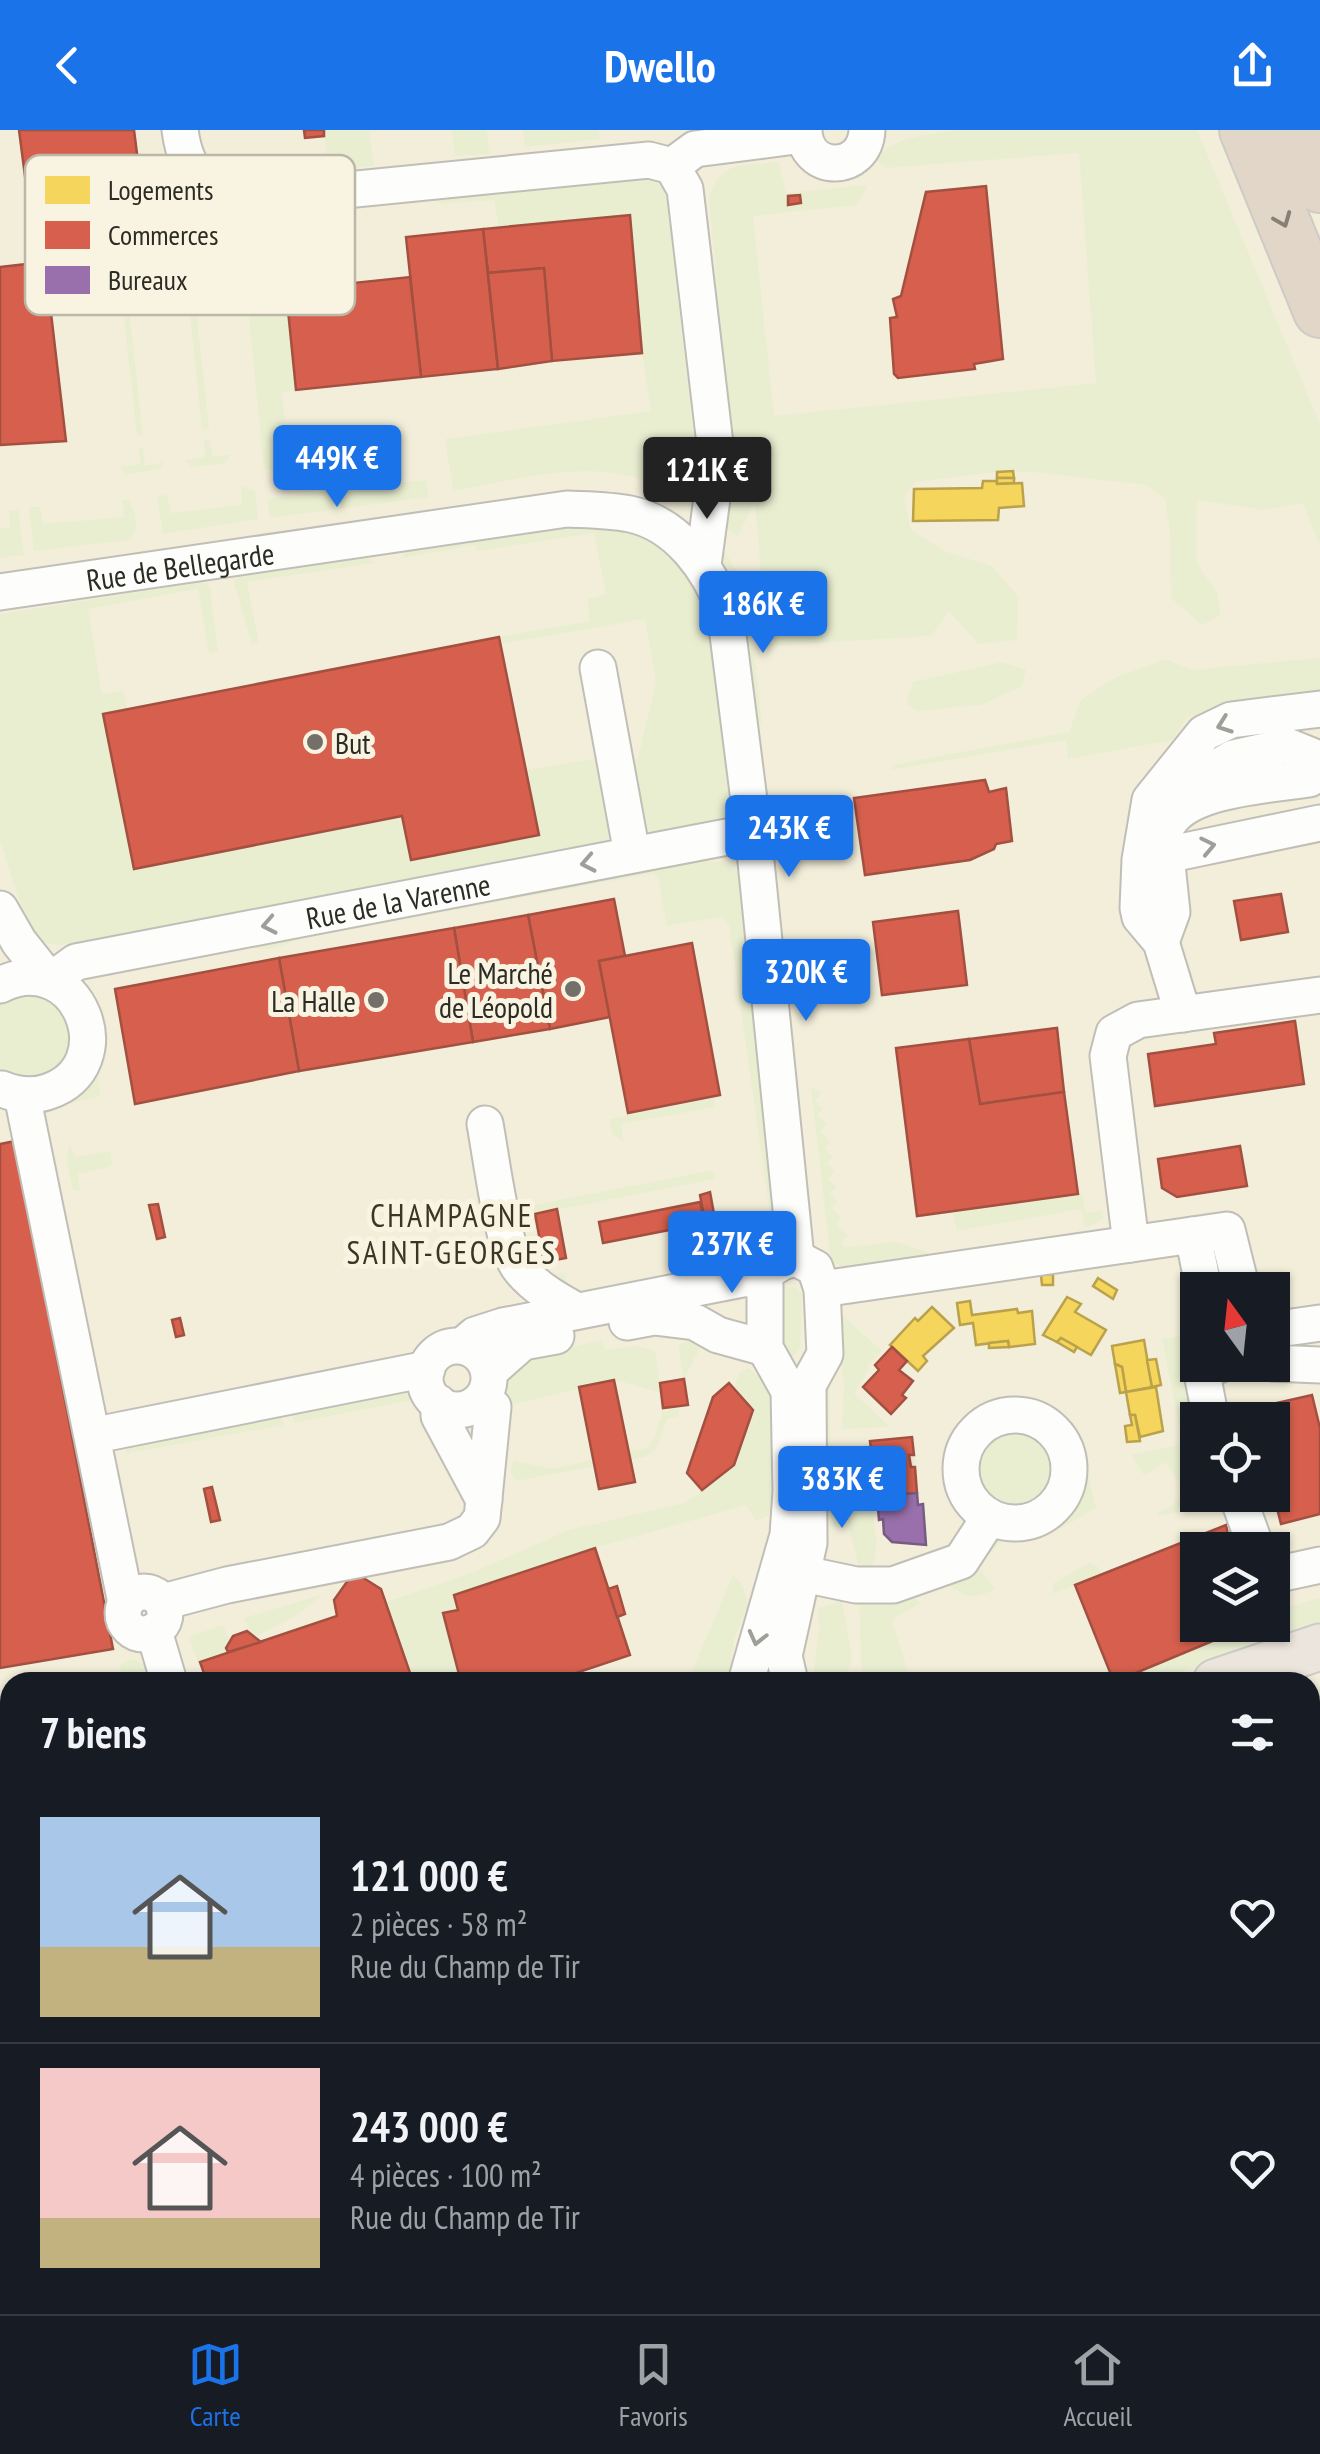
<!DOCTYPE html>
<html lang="fr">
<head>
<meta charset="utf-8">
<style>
	body { margin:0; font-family:"PT Sans Narrow",sans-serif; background:#20242c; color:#f1f3f6; height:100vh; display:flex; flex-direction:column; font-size:38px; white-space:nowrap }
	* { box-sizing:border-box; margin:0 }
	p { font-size:32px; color:#9ea1a6 }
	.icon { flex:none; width:55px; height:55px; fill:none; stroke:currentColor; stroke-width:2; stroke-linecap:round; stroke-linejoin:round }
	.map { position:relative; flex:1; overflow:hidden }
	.drawer { position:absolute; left:0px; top:1542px; width:1320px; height:642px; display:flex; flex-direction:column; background:#171b24; border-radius:30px 30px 0 0; box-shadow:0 2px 8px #0004 }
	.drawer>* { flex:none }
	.needle { width:65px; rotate:345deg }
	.buttons { position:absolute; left:1180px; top:1142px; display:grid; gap:20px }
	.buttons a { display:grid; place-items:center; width:110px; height:110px; border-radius:0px; background:#171b24; box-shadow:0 2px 8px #0004; font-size:50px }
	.price { position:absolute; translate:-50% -85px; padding:0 22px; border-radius:10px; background:#1a73e8; color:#fff; font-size:32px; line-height:65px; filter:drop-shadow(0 2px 5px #0008) }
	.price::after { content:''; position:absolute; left:50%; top:60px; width:30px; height:22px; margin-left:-15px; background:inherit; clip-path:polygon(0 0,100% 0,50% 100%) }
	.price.on { background:#222; color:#fff }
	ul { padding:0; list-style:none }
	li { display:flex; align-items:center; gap:30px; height:250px; padding:0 40px }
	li+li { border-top:2px solid #363941 }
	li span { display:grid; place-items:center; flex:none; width:280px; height:200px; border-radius:0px; color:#555 }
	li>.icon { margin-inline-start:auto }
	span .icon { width:120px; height:120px; fill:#fffc; stroke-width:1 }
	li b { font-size:42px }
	h2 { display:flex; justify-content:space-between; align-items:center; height:120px; padding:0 40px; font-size:42px }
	header { display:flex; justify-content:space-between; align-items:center; height:130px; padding:0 40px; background:#1a73e8; color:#fff; font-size:45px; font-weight:600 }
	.tabs { display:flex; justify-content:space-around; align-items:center; height:140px; border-top:2px solid #363941; background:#171b24; font-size:28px; color:#9ea1a6 }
	.tabs a { display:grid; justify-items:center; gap:5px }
	.tabs .on { color:#1a73e8 }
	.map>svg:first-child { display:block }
</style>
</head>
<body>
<header><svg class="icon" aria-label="back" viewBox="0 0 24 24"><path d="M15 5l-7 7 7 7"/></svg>Dwello<svg class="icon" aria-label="share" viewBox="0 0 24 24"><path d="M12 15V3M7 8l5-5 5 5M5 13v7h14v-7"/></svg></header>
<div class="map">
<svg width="1320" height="2184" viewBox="0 0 1320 2184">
	<rect width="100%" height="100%" fill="#f3f0e6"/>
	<path fill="#f2eeda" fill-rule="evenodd" d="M0,0H1320V2184H1286L1277,2175H1310V1552H10V1931L0,1934ZM1198,1160H1272V1235H1198ZM1198,1290H1272V1365H1198ZM1198,1420H1272V1495H1198Z"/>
	<g fill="#e9eed1">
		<polygon points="324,0 369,0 374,36 328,39"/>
		<polygon points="452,0 487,0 489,24 455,26"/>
		<polygon points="523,0 598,0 600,9 525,17"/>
		<path d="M957,0H1197L1320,294V415L1303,373L1264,380L1197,370V433L1217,463L1221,485L1202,495L1171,468L1170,402L1165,369L1146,355L1032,342H997L915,352L904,367L911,400L947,422L992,436L1018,466L1017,510L978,514L949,481L931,506L767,516L755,371L738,406L717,394L728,287L709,67C720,30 746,35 779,32L786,63L868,55L857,75L753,86L774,286L1096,253L1079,23L886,38L875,29C895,5 928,5 957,0Z"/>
		<path d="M653,47L665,61L667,76L698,344L688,367L682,370C668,363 654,354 640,349C580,330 512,351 453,361L445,309L651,281L642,223L630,86L499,97L494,70L441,74L434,67Z"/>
		<polygon points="263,92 270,170 287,169 296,260 282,263 290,341 264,339 241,109 251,94"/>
		<polygon points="124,134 143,306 137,305 118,135"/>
		<polygon points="191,135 209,298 202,299 185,136"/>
		<polygon points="204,310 210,310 213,326 231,325 224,334 191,337 185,330 205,327"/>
		<polygon points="139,318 143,318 145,336 164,332 162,338 126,345 120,337 140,334"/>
		<polygon points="426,350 429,367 270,388 267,369"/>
		<polygon points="241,356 255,361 258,389 163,404 157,367 167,364 171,383 242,375"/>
		<path d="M122,370H128C137,383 139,398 130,410L34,421L29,377H40L43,394L124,387Z"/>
		<polygon points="9,380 18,380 24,425 0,428 0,398 10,397"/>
		<path d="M579,392L614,393L645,408L670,426L689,449L708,485L734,674C718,702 681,701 652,707L638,691L625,630L638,628L656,552L645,489L501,514L499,507L589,491L588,469L606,464L594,403L478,421L475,415L402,428L407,417Z"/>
		<path d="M716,413C751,438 757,552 762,595L753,593Z"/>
		<polygon points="368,427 374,433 247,452 259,512 252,514 234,453 239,444"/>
		<polygon points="202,452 210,457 218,522 209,523 198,459 88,479 102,564 123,561 128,580 103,585 135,739 402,686 411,730 538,705 526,640 593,629 599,634 613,694 605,715 152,801 60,815 44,813 27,794 0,711 0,484"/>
		<polygon points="1317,528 1320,530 1320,562 1187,587 1173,610 1068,629 1066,610 891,640 892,635 1069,602 1081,570 1112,549 1166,529 1192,540"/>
		<polygon points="1002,532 1026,540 1021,557 980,575 917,581 906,573 913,552"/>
		<path d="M703,725L705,731C725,732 733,733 742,751L782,1102L775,1100L765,1114L759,1102L772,1099L729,795L721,787L667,796L658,749L653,743L294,810C281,818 267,821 252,818L94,847L93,841Z"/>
		<polygon points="42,861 71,886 71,925 43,951 0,944 0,868"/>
		<polygon points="93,923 101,966 67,974 66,968"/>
		<polygon points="811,957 822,963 815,971 823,979 817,985 827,994 820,1001 830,1012 825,1018 833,1027 827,1033 835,1041 828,1049 836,1057 830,1064 838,1072 832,1078 841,1088 836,1094 848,1105 842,1111 844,1117 897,1112 927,1122 928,1125 843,1137 831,1132"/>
		<polygon points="714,968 715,977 621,994 624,1012 613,1004 609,989"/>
		<polygon points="70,1011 74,1027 110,1021 113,1036 78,1044 80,1061 73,1060 66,1030"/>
		<polygon points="713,1040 715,1049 535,1084 534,1075"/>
		<polygon points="1082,1063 1086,1083 1102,1080 1103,1089 1085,1098 1081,1079 957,1101 953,1083"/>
		<polygon points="539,1103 546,1145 565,1143 568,1162 544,1156 521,1107"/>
		<polygon points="783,1157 796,1157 802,1164 800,1218 794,1226 784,1227 772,1166"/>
		<polygon points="835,1179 882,1221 867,1237 869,1240 854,1263 890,1297 842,1299 844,1256"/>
		<polygon points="1197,1204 1198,1235 1255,1235 1256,1238 1213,1249 1198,1290 1198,1365 1242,1365 1256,1420 1231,1420 1226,1395 1233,1391 1230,1370 1159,1386 1157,1384 1187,1365 1166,1332 1144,1345 1131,1325 1183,1314 1162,1209"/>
		<polygon points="602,1210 605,1220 635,1216 655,1221 661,1263 616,1250 506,1276 502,1271 512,1241 525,1228"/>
		<polygon points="691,1210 700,1218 684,1249 678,1216"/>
		<polygon points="829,1237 831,1370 837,1397 820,1396 823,1244"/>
		<polygon points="749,1238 769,1257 780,1288 780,1380 756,1391 746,1375 595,1418 454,1465 458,1480 444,1484 461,1552 380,1552 409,1543 386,1472 474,1442 569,1400 684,1373 700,1363 739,1243"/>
		<polygon points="398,1259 407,1263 412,1270 294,1293 291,1278"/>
		<path d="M679,1278V1286L667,1289L657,1318L645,1327L516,1351L510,1341L514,1331L553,1339L643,1319C656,1314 658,1294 662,1282Z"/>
		<polygon points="280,1281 284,1295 124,1324 128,1314"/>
		<circle cx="1018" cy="1341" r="44"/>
		<path d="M1085,1334L1096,1377C1068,1396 1037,1414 1002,1411L978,1436L995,1459C971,1471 969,1467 947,1455L950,1446L998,1403C1049,1409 1082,1387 1085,1334Z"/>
		<polygon points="842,1369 871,1369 877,1414 872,1445 861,1445"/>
		<polygon points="1089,1433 1097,1436 1102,1445 1052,1464 1054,1453"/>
		<polygon points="733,1445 742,1454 748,1474 734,1509 729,1552 683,1552 688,1551"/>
		<polygon points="906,1461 921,1473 892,1490 911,1552 862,1552 859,1473"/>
		<polygon points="321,1465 299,1484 257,1506 251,1503 244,1488"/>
		<polygon points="1320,1468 1320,1497 1149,1552 1112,1552 1245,1495 1272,1495 1273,1481"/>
		<polygon points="842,1471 852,1526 845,1552 813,1552 819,1498 818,1478"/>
		<polygon points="223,1495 230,1512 228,1522 198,1533 189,1507"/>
		<polygon points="131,1529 147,1535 155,1552 118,1552 121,1534"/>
		<polygon points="1320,1556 1320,1613 1310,1616 1310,1559"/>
		<polygon points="10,2099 10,2150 0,2152 0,2103"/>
		<polygon points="10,2175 329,2175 381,2184 0,2184"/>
		<polygon points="547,2175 728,2175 722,2184 566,2184"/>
		<polygon points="818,2175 1023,2175 1038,2184 833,2184"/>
	</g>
	<g fill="#f6d55c" stroke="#b9a24b" stroke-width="2.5">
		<polygon points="1013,341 1014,348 997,348 997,342"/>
		<polygon points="997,348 1014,348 1014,353 997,354"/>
		<polygon points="983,351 996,351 997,354 1022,353 1024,376 999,378 998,390 913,391 914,359 982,358"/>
		<polygon points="1053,1144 1053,1155 1042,1155 1041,1145"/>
		<polygon points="1098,1148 1117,1160 1113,1169 1093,1156"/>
		<polygon points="1067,1167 1081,1174 1075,1182 1106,1200 1091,1225 1061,1208 1057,1212 1043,1205"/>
		<polygon points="970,1171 972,1185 1017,1179 1018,1183 1032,1181 1035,1214 1009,1217 1008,1211 976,1215 973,1193 960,1195 957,1173"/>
		<polygon points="932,1177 954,1198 923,1226 927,1231 918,1241 890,1215 915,1188 918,1191"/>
		<polygon points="1061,1208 1077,1217 1074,1222 1057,1212"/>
		<polygon points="1144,1210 1152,1257 1126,1262 1122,1237 1115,1234 1112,1216"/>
		<polygon points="1008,1211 1009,1217 989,1218 989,1213"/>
		<polygon points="1156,1229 1161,1255 1152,1257 1147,1230"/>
		<polygon points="1115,1234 1122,1237 1126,1262 1120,1263"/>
		<polygon points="1156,1257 1163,1301 1140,1307 1135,1285 1130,1285 1126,1262"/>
		<polygon points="1130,1285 1135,1285 1140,1311 1127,1312 1125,1296 1132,1295"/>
	</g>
	<g fill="#d6604d" stroke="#a35041" stroke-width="2.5">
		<polygon points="19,0 134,0 141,55 28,69"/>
		<polygon points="304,0 324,0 324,6 305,8"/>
		<polygon points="986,56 1003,229 974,234 975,239 898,248 894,244 890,188 897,187 893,169 901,166 926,62"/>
		<polygon points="800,65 801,73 788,75 788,66"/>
		<polygon points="630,85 642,223 552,231 544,138 488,143 483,99"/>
		<polygon points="483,99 498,239 421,247 406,107"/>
		<polygon points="45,132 66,311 0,315 0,137"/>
		<polygon points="544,138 552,231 498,239 488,143"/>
		<polygon points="410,147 421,247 296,260 286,160"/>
		<polygon points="499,507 539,705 411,730 402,686 134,739 103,584"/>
		<polygon points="985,650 989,662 1006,658 1012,711 996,714 994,719 970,730 865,745 854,668"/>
		<polygon points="1281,764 1288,802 1241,810 1234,771"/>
		<polygon points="614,769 625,826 599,831 610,887 550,899 528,785"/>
		<polygon points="958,781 967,855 882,865 873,792"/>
		<polygon points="528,785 550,899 473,912 454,798"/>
		<polygon points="454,798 473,912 299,941 279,828"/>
		<polygon points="692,813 720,965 628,983 599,831"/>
		<polygon points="279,828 299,941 135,974 115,859"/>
		<polygon points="1295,891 1304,954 1155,976 1148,924 1216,914 1214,903"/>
		<polygon points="1057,898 1064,962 980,974 969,909"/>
		<polygon points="969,909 980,974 1064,962 1078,1064 917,1086 896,918"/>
		<polygon points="15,1011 113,1519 0,1538 0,1014"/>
		<polygon points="1240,1016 1247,1056 1177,1067 1162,1058 1158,1029"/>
		<polygon points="710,1062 714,1084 704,1086 700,1065"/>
		<polygon points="700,1072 705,1093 603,1113 599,1092"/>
		<polygon points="158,1074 165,1107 157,1109 149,1075"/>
		<polygon points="557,1079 566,1128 544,1132 535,1084"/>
		<polygon points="180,1188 184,1205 176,1207 172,1190"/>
		<polygon points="892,1217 907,1231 899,1240 913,1251 902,1265 906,1268 891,1284 863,1257 879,1240 875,1235"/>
		<polygon points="684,1249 688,1275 663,1278 660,1253"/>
		<polygon points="614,1250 635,1352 599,1359 579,1257"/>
		<polygon points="729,1253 753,1280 734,1335 702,1360 687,1343 713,1267"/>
		<polygon points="1312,1265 1320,1298 1320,1384 1281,1394 1272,1358 1272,1290 1257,1290 1254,1278"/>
		<polygon points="912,1307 914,1325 909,1325 911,1337 915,1337 917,1363 879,1366 876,1328 872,1328 870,1311"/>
		<polygon points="872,1328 876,1328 878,1350 874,1350"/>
		<polygon points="212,1357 220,1390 211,1392 204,1359"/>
		<polygon points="1226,1395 1231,1420 1198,1420 1198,1495 1246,1497 1114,1552 1075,1455"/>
		<polygon points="595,1418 630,1525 549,1552 461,1552 443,1483 458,1480 454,1465"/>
		<polygon points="354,1442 381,1459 410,1543 380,1552 207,1552 200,1532 337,1486 334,1470"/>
		<polygon points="617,1456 625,1484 617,1487 608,1459"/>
		<polygon points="247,1501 261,1512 228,1522 226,1518 233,1506"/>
		<polygon points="1310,2040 1320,2055 1320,2179 1310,2166"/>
	</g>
	<polygon fill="#9970ab" stroke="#785b82" stroke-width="2.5" points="917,1363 918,1375 923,1374 926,1415 892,1412 884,1404 883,1389 879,1390 877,1366"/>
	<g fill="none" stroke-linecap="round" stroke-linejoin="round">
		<g stroke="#c0beb7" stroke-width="39">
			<g id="minor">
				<path d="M180,0C186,47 210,66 255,69L649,30L672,36"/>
				<path d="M804,0C805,44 865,44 867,0"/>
				<polyline points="672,36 685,59 717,331 703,435"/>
				<polyline points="672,36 695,19 803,5"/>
				<path id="s1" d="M0,462L567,379C588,380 610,380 630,384C678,394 709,439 725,481L753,702L796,1128"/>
				<polyline points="598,538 632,724"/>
				<path d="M1156,727L1166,725C1166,718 1163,707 1165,701C1179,658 1271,655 1309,649L1319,629L1287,616L1233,628L1205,645L1180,677"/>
				<path id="s2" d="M0,779L19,812L50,851L76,832L753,702"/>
				<polyline points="1161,812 1172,782 1166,725 1320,693"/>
				<path d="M0,855C78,816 126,936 47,962C32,967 17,965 2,959"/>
				<polyline points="1183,884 1161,812 1140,787 1138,778 1140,730 1150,670 1204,603 1231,590 1320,579"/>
				<polyline points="22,965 126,1473"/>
				<path d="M485,994C491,1025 502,1119 520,1139C534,1157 557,1170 577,1181"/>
				<polyline points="1193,1105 1204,1160"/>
				<polyline points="1131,1114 1108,926 1114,903 1138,890 1320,865"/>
				<polyline points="822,1159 1227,1100 1242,1160"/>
				<polyline points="627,1192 654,1187 695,1192 718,1205 765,1218"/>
				<polyline points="1272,1200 1320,1193"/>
				<polyline points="462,1216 475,1205 503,1196 742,1149 765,1148"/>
				<circle cx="457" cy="1248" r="32"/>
				<polyline points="1272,1233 1320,1235"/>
				<polyline points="489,1242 523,1212 556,1206"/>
				<polyline points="439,1273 439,1286 484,1370"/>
				<circle cx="1015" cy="1339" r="54"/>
				<polyline points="1211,1290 1201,1238 1219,1235"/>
				<polyline points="111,1302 427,1239"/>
				<polyline points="1237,1365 1257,1420"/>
				<polyline points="781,1434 813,1446 856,1455 893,1455 961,1431 989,1388"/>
				<polyline points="1272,1438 1279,1444 1320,1435"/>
				<circle cx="144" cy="1483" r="21"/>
				<polyline points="163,1472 227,1455 449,1412 472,1401 482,1388 493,1277 482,1268"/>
				<polyline points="154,1501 169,1552"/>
				<polyline points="746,1552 788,1405 791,1361 789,1261 765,1218 765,1148 769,1140 782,1132 796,1128 815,1138 822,1159 825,1224 808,1255 809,1413 784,1526 790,1552"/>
				<polyline points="1310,1628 1320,1625"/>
				<polyline points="1310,1703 1320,1719"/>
				<polyline points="0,1922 10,1919"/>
				<polyline points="773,2175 776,2184"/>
			</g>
		</g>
		<g stroke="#cdcbc6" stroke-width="49">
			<g id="major">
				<polyline points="1216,1552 1320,1517"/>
				<polyline points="0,1982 10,1979"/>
				<polyline points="0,2062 10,2059"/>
				<polyline points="0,2163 10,2161"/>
				<polyline points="509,2175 531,2184"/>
				<polyline points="1065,2175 1081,2184"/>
				<polyline points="1214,2175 1222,2184"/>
			</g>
		</g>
		<g stroke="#cdcbc6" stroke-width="56">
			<g id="highway">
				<polyline points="1246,0 1320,181"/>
				<polyline points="1296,0 1320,56"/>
			</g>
		</g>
		<use href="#minor" stroke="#fdfdfb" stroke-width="35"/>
		<use href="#major" stroke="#ebe5dd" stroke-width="45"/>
		<use href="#highway" stroke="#e1d6c8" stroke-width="52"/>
	</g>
	<defs><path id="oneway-chevron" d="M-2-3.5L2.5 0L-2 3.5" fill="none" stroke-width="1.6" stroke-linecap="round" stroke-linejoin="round" transform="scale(2.5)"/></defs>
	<use stroke="#868076" href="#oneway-chevron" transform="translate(1283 90) rotate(68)"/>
	<g stroke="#9f9e9a">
		<use href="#oneway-chevron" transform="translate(1224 595) rotate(160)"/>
		<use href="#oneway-chevron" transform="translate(1208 716) rotate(-12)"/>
		<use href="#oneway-chevron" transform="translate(588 733) rotate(169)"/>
		<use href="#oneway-chevron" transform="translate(269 795) rotate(169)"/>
		<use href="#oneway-chevron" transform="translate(757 1508) rotate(104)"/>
	</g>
	<g fill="#727068" stroke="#f8f4e1" stroke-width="4">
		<circle cx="315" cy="612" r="10"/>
		<circle cx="573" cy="859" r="10"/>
		<circle cx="376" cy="870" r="10"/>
	</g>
	<g text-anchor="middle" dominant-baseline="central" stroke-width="10" stroke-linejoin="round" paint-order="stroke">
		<g font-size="30" fill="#2c2b24" stroke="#f8f4e1">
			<text stroke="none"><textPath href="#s1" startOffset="182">Rue de Bellegarde</textPath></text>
			<text stroke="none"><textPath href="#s2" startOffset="448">Rue de la Varenne</textPath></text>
		</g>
		<g font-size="30" fill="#2c2b24" stroke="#f8f4e1" text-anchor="end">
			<text x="335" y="612" text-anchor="start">But</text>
			<text x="553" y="842">Le Marché<tspan x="553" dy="34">de Léopold</tspan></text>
			<text x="356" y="870">La Halle</text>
		</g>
		<g font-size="32" letter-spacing="2.5" fill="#393626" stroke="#f8f4e1">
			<text x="452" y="1085">CHAMPAGNE<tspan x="452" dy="37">SAINT-GEORGES</tspan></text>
		</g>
	</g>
	<rect x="25" y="25" width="330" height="160" rx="15" fill="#f8f4e1" stroke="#bbb8a8" stroke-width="2.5"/>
	<rect x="45" y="46" width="45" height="28" fill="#f6d55c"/>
	<rect x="45" y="91" width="45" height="28" fill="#d6604d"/>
	<rect x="45" y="136" width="45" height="28" fill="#9970ab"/>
	<g font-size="28" fill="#2c2b24">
		<text x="108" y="70">Logements</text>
		<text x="108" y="115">Commerces</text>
		<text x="108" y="160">Bureaux</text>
	</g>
</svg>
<div class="buttons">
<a><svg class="needle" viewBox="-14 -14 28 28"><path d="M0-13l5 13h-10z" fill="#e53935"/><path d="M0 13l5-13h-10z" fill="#9ea1a6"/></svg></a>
<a><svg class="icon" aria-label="locate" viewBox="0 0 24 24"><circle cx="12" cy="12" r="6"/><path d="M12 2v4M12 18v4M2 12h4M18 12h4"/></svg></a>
<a><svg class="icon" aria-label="layers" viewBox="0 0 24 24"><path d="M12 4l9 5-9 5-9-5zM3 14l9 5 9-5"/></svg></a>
</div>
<b class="price" style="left:337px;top:380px">449K €</b>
<b class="price on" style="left:707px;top:392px">121K €</b>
<b class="price" style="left:763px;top:526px">186K €</b>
<b class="price" style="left:789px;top:750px">243K €</b>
<b class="price" style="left:806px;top:894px">320K €</b>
<b class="price" style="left:732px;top:1166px">237K €</b>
<b class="price" style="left:842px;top:1401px">383K €</b>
<section class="drawer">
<h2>7 biens<svg class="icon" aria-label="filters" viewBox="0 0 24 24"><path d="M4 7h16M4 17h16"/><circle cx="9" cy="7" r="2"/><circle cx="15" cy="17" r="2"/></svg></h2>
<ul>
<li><span style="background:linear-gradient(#a9c7e8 65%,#c2b280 0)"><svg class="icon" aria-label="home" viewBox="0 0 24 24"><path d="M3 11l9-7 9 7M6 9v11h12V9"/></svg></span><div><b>121 000 €</b><p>2 pièces · 58 m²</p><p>Rue du Champ de Tir</p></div><svg class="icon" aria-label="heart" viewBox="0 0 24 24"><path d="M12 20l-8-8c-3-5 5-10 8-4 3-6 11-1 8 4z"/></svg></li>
<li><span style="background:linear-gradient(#f6c9c9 75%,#c2b280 0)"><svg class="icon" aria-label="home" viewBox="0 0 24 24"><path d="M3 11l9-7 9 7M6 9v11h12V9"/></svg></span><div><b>243 000 €</b><p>4 pièces · 100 m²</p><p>Rue du Champ de Tir</p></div><svg class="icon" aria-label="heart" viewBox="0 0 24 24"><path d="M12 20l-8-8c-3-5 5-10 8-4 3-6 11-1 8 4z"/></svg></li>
</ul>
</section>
</div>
<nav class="tabs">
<a class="on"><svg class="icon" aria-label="map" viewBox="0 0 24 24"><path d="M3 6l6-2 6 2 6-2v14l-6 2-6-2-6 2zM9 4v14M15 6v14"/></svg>Carte</a>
<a><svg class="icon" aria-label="saved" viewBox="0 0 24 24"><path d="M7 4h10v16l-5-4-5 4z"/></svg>Favoris</a>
<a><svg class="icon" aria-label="home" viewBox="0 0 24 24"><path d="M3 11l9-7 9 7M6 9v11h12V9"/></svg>Accueil</a>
</nav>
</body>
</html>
